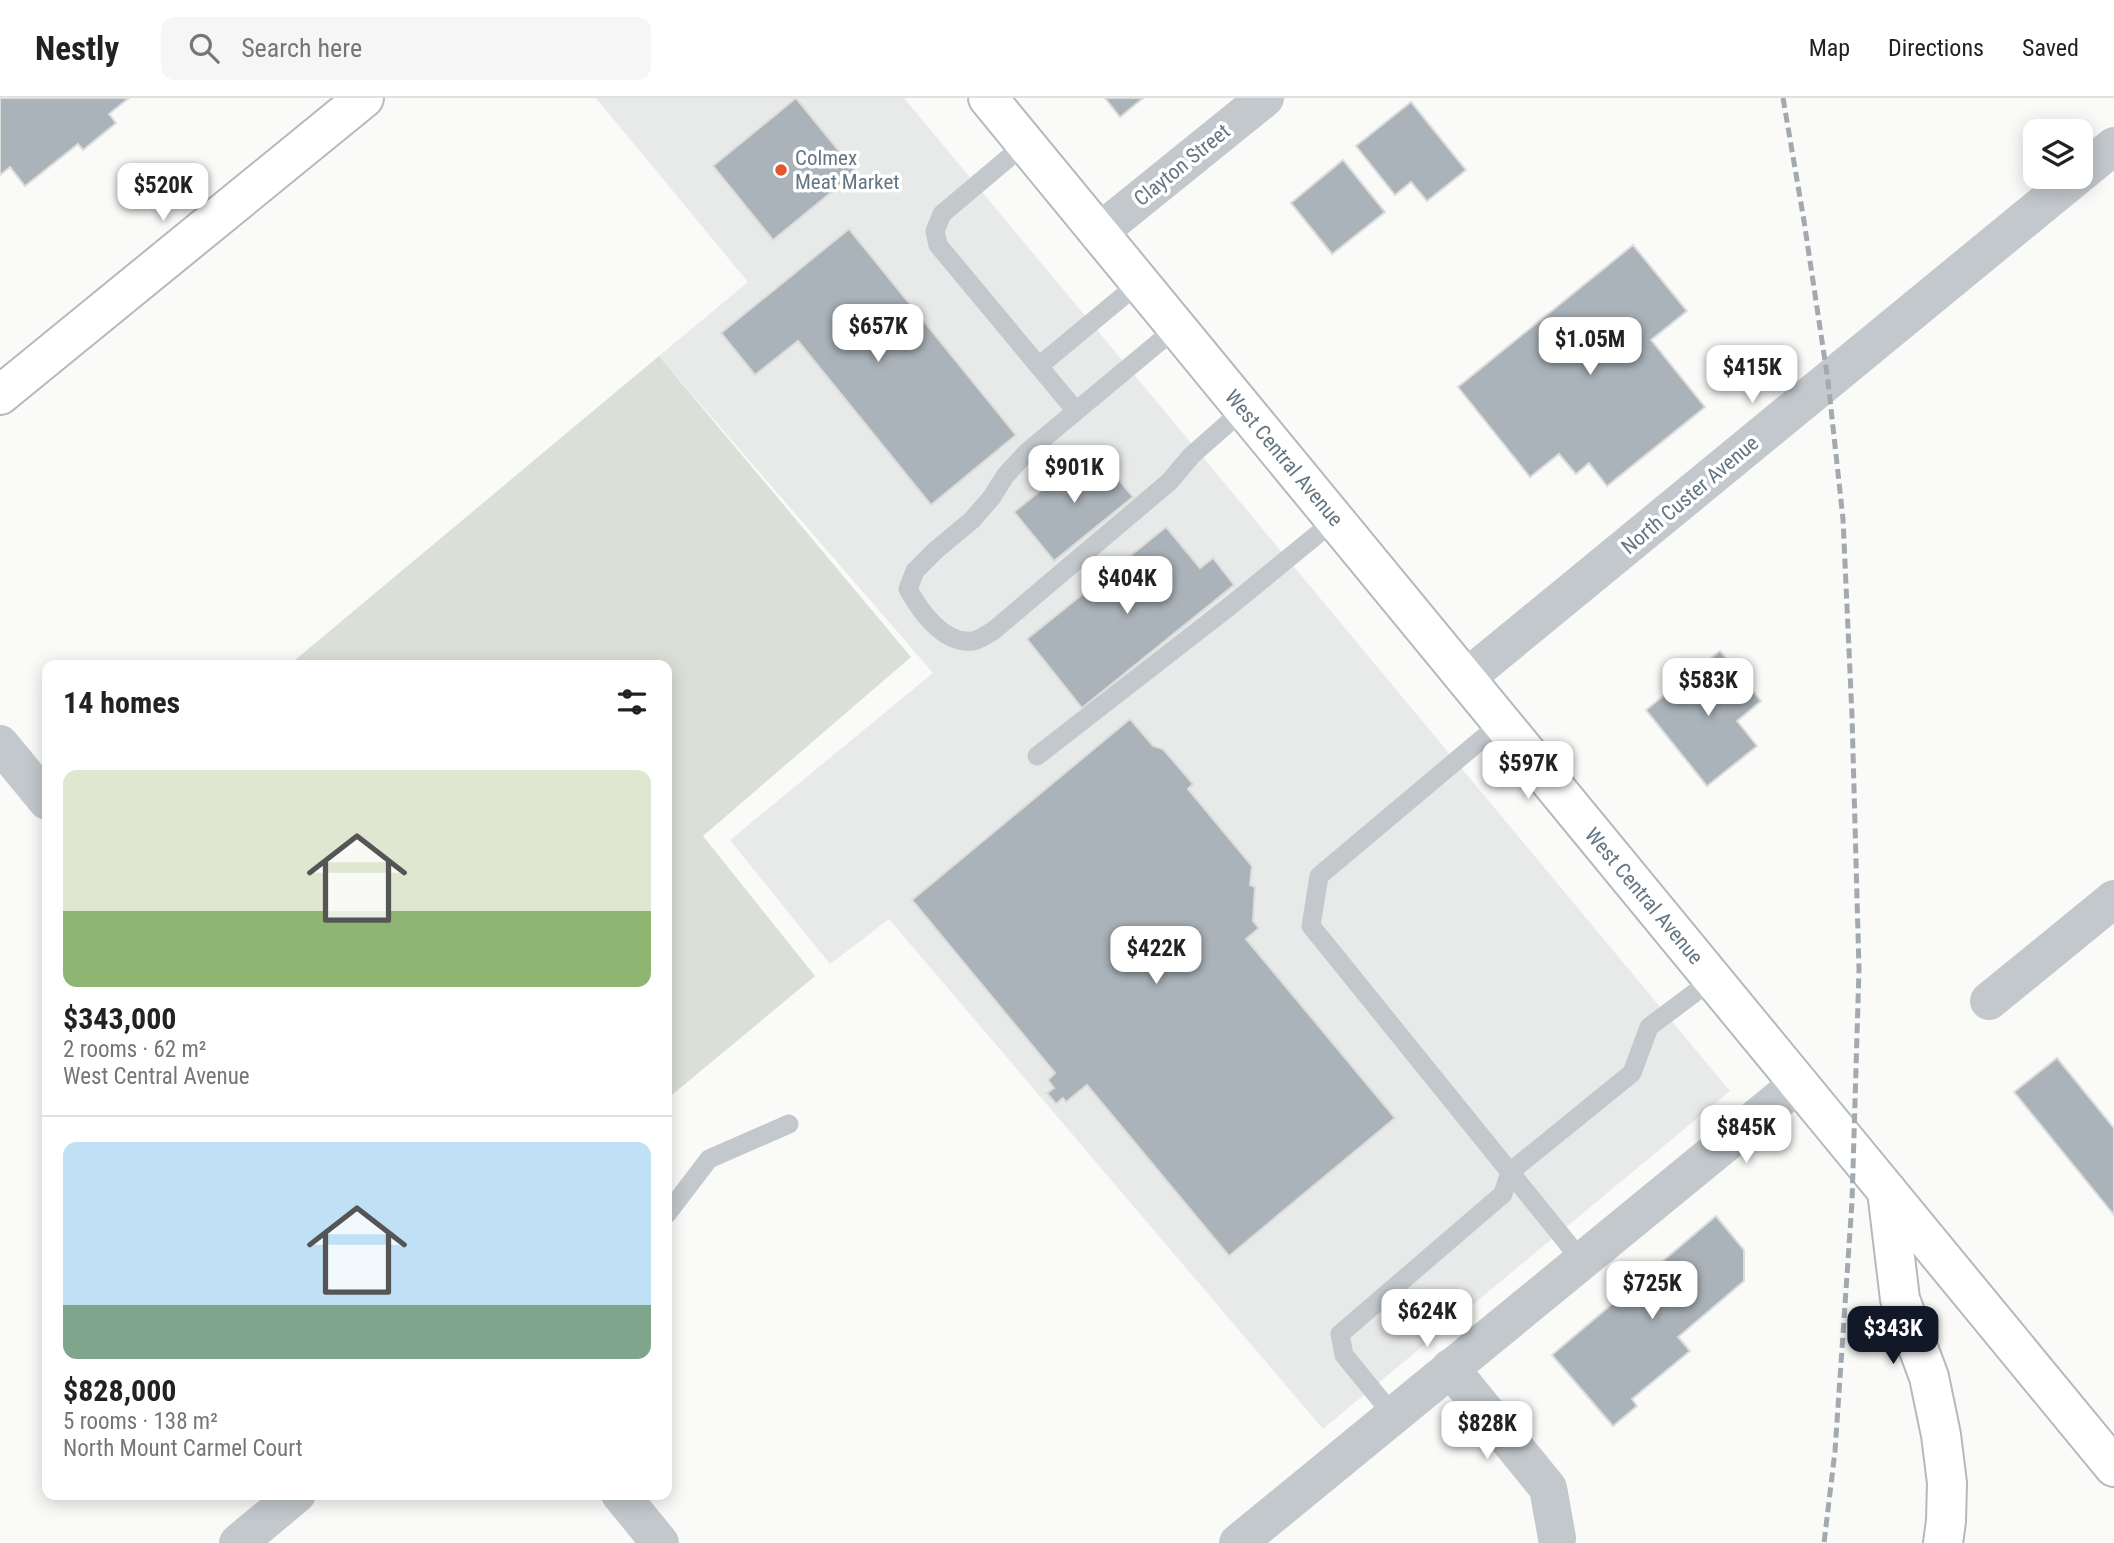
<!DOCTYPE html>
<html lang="en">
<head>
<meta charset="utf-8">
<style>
	body { margin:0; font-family:"Roboto Condensed",sans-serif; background:#f6f6f6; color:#222; height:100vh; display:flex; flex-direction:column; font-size:26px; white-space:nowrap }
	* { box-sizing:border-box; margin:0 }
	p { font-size:23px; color:#767676 }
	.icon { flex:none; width:38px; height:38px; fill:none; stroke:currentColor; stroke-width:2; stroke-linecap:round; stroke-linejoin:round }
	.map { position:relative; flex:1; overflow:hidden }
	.details { position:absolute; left:42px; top:562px; width:630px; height:840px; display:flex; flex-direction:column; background:#fff; border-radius:14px; box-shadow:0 4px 18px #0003 }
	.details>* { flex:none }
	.fabs { position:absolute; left:2023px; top:21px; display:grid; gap:14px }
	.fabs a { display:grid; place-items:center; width:70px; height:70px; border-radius:14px; background:#fff; box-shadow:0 4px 18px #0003; font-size:35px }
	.price { position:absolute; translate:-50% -60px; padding:0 16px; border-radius:14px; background:#fff; color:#222; font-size:23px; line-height:46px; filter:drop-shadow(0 2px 4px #0008) }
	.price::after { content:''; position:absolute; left:50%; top:42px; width:21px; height:16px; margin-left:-10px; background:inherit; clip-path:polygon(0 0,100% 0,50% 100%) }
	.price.active { background:#111827; color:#fff }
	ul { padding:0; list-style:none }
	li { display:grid; align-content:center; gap:14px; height:371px; padding:0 21px }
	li+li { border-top:2px solid #e0e0e0 }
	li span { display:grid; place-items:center; height:217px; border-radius:14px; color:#555 }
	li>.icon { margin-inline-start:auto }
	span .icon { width:126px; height:126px; fill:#fffc; stroke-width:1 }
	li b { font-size:30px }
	h2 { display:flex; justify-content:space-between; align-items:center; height:84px; padding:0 21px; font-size:30px }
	header { display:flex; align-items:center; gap:42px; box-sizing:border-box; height:98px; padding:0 35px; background:#fff; border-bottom:2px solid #e0e0e0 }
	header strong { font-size:33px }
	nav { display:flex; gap:38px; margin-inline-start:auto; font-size:24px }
	.search { width:490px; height:63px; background:#f6f6f6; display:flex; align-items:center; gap:18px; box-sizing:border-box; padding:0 24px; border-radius:14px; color:#767676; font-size:26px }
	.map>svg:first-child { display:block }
</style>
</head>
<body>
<header>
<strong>Nestly</strong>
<div class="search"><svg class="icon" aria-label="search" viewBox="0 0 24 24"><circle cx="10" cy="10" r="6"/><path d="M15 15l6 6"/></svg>Search here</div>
<nav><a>Map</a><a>Directions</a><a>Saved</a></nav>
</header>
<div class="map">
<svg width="2114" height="1445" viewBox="0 0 2114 1445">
	<rect width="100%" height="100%" fill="#fafaf8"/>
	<polygon fill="#e8e9e9" points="596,0 904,0 1730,993 1323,1331 889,821 830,866 730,742 933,575 659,258 748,184"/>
	<polygon fill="#dadfd7" points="659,258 911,559 703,738 815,878 667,1001 667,567 289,567"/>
	<g fill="#aab3b9" stroke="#dcdcda" stroke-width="2">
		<polygon points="0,0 129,0 109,16 116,25 83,52 78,46 25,88 10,69 0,77"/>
		<polygon points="796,0 856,74 773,142 713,68"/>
		<polygon points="1105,0 1143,0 1120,19"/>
		<polygon points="1411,4 1466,72 1427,103 1411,84 1395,97 1356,48"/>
		<polygon points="1343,62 1385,114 1332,156 1291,105"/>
		<polygon points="849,131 1016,337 931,407 798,243 755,277 721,235"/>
		<polygon points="1633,147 1687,213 1651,242 1705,309 1607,388 1589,365 1576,376 1559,356 1530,379 1458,289"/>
		<polygon points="1093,350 1133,399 1054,463 1014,414"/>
		<polygon points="1166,429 1200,470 1213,460 1234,487 1082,610 1027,541"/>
		<polygon points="1720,553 1761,603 1737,623 1757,648 1707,688 1646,612"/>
		<polygon points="1130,621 1153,648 1163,651 1193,686 1188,691 1252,768 1250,787 1255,789 1253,823 1259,830 1246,841 1395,1020 1229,1158 1087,987 1066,1004 1063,1000 1056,1006 1047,995 1054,990 1048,982 1055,975 912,802"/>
		<polygon points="2057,960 2114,1030 2114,1117 2014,994"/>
		<polygon points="1716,1118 1744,1152 1744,1183 1678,1239 1690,1253 1632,1301 1637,1308 1613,1328 1552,1257"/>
	</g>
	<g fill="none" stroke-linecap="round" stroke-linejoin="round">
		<g stroke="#b3babf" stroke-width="42">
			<g id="secondary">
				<polyline points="988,0 2114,1369"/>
				<polyline points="0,297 364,0"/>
				<polyline points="1887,1093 1900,1201 1929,1279 1941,1337 1947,1385 1946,1423 1943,1445"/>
			</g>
		</g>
		<g stroke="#c3c8cc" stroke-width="19">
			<polyline points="1025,46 942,116 935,133 938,147 1076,313"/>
			<path d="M1176,230L1027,354L1005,378L992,399L972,422L936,452L915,473L908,491C920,513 944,547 973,543C980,542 987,536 993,533L1169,384L1192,357L1243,312"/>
			<polyline points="1039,268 1139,185"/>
			<polyline points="1501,625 1319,778 1311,828 1582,1163"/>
			<polyline points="1037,658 1230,508 1335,422"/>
			<polyline points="667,1116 709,1061 789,1026"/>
			<polyline points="1393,1317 1344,1257 1340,1236 1503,1096 1510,1074 1632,975 1649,929 1713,881"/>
		</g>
		<g stroke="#c3c8cc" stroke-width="38">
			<polyline points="2081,75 2114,48"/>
			<polyline points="1098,135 1265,0"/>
			<polyline points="1465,581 2076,79"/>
			<polyline points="0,646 47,703"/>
			<polyline points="1989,903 2114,801"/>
			<polyline points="1450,1270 1548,1390 1557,1440"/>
			<polyline points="620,1396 660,1445"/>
			<polyline points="238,1445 297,1396"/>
			<polyline points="1238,1445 1799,985"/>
		</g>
		<use href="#secondary" stroke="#fff" stroke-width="38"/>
		<polyline stroke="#a2aab0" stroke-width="5" stroke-dasharray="10 5" stroke-linecap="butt" points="1783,0 1804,123 1828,283 1843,421 1852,618 1859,871 1852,1104 1835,1353 1824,1445"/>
	</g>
	<circle fill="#e4572e" stroke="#fff" stroke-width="2.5" cx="781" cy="72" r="7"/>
	<g text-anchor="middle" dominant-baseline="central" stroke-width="7" stroke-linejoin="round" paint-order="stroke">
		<g font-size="21" fill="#657683" stroke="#fff" text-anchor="start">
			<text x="795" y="60">Colmex<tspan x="795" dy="24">Meat Market</tspan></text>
		</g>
		<g font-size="21" fill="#657683" stroke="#fff">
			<text transform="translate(1182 67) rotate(-39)">Clayton Street</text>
			<text transform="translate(1284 360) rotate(50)">West Central Avenue</text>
			<text transform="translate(1690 397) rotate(-40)">North Custer Avenue</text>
			<text transform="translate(1644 798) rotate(50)">West Central Avenue</text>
		</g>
	</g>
</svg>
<div class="fabs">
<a><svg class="icon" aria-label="layers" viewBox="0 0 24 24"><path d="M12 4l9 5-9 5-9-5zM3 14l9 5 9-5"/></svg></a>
</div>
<b class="price" style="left:163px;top:125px">$520K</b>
<b class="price" style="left:878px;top:266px">$657K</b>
<b class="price" style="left:1590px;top:279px">$1.05M</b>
<b class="price" style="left:1752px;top:307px">$415K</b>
<b class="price" style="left:1074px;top:407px">$901K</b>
<b class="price" style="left:1127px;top:518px">$404K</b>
<b class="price" style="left:1708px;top:620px">$583K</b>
<b class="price" style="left:1528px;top:703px">$597K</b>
<b class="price" style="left:1156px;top:888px">$422K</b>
<b class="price" style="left:1746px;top:1067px">$845K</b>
<b class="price" style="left:1652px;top:1223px">$725K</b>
<b class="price" style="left:1427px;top:1251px">$624K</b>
<b class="price active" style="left:1893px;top:1268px">$343K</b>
<b class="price" style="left:1487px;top:1363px">$828K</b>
<section class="details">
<h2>14 homes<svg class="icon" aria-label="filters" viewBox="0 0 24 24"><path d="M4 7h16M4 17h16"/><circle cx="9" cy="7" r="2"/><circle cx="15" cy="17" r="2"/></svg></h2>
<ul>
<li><span style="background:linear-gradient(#dfe7d0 65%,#8fb573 0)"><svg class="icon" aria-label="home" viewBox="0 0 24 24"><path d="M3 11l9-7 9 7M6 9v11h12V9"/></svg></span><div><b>$343,000</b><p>2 rooms · 62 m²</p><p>West Central Avenue</p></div></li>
<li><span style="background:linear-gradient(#bfe0f5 75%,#7fa58c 0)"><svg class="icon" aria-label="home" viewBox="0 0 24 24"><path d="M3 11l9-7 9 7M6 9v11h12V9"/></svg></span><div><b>$828,000</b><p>5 rooms · 138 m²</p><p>North Mount Carmel Court</p></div></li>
</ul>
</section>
</div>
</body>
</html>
